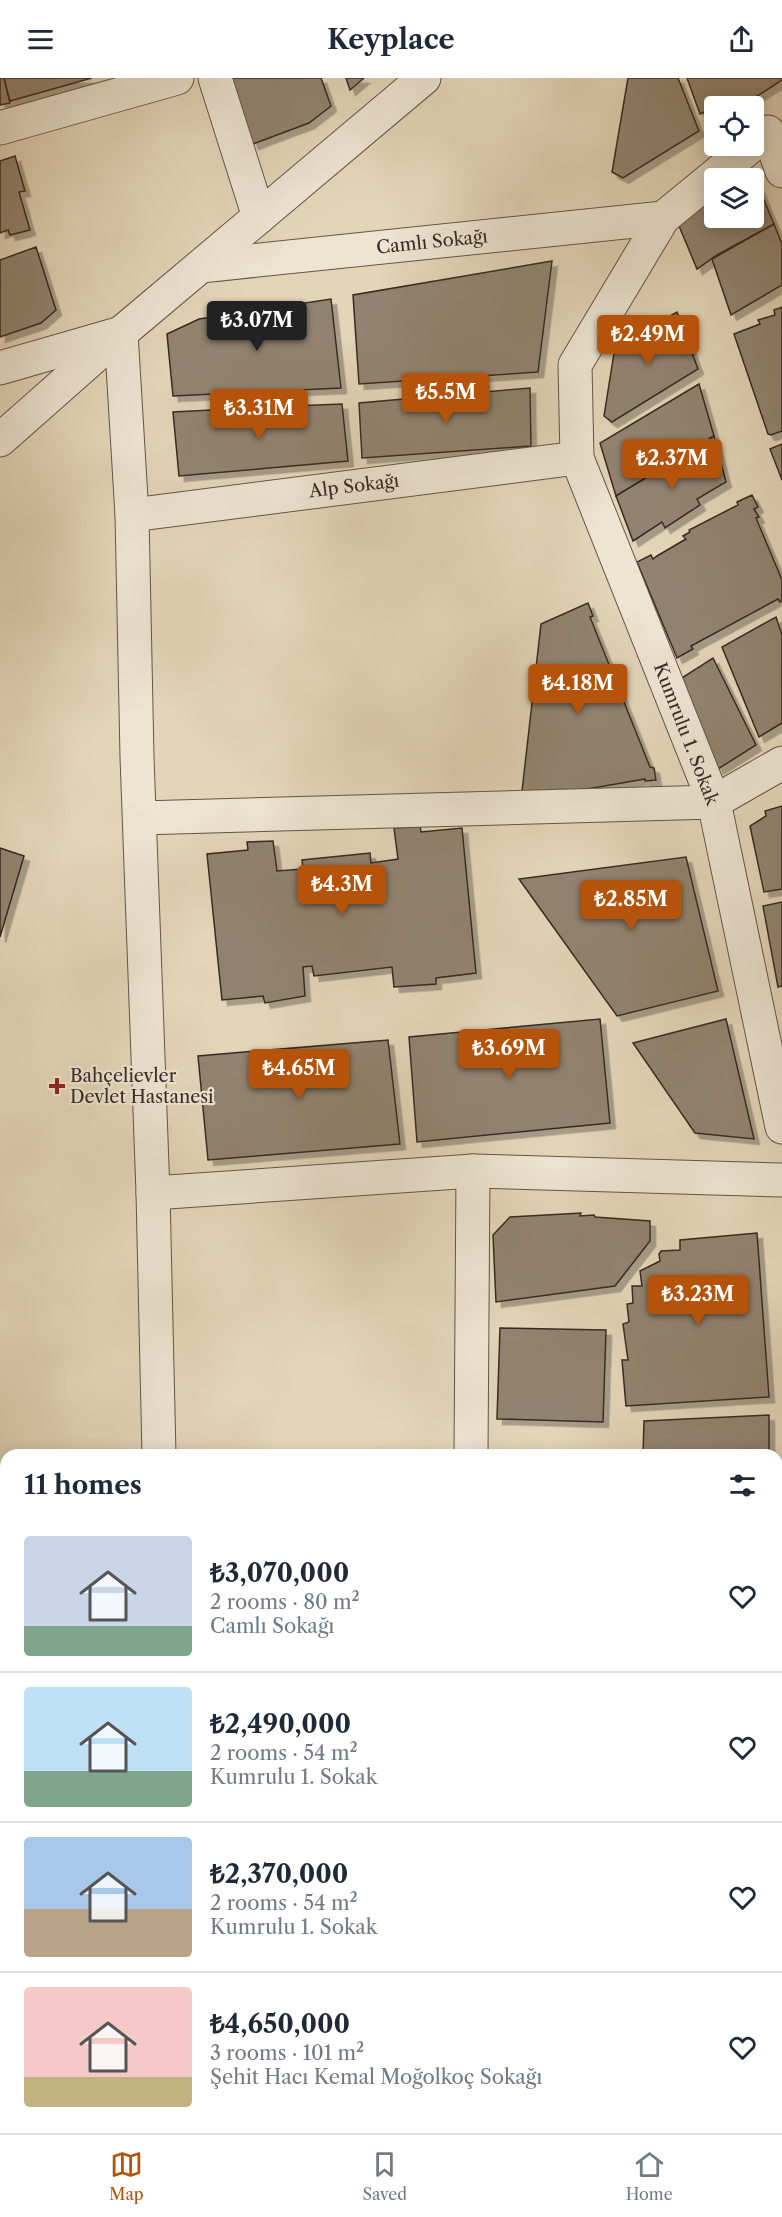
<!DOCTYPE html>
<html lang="en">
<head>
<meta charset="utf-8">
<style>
	body { margin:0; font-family:"Libre Caslon Text",serif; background:#f2f2f3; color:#1f2937; height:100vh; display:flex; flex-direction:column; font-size:22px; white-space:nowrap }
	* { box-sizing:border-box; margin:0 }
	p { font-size:20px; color:#747a83 }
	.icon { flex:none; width:33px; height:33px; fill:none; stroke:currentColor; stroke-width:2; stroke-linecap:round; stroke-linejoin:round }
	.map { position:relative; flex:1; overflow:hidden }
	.panel { position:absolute; left:0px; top:1371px; width:783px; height:684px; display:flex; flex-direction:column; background:#fff; border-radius:18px 18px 0 0; box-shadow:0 3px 15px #0003 }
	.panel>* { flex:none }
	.fabs { position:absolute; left:704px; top:18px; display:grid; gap:12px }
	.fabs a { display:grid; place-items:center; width:60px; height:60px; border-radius:6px; background:#fff; box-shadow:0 3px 15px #0003; font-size:30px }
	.price { position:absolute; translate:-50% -51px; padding:0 14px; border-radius:6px; background:#b45309; color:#fff; font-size:20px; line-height:39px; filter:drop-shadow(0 2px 3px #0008) }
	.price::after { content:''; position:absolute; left:50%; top:36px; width:18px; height:14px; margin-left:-9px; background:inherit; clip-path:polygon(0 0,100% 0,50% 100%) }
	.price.on { background:#222; color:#fff }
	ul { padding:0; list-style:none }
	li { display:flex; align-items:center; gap:18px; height:150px; padding:0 24px }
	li+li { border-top:2px solid #e0e1e3 }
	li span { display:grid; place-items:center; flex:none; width:168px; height:120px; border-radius:6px; color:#555 }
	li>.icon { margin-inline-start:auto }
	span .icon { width:72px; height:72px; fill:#fffc; stroke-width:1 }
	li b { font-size:26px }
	h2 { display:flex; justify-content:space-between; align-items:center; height:72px; padding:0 24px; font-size:26px }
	header { display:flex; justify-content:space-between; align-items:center; height:78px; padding:0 24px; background:#fff; font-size:27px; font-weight:800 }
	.tabs { display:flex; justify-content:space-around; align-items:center; height:84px; border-top:2px solid #e0e1e3; background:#fff; font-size:16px; color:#747a83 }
	.tabs a { display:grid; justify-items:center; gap:3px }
	.tabs .on { color:#b45309 }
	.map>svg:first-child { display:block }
</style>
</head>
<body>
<header><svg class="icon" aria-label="menu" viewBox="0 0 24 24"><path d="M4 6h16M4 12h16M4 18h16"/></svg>Keyplace<svg class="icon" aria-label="share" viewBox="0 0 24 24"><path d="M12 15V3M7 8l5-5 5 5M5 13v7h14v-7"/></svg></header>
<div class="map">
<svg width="782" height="2055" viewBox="0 0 782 2055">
	<defs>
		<filter id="shadow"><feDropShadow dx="5.5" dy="5.5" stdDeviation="0" flood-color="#0004"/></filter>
	</defs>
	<rect width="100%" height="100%" fill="#e4d5b9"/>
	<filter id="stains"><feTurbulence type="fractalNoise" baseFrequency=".00333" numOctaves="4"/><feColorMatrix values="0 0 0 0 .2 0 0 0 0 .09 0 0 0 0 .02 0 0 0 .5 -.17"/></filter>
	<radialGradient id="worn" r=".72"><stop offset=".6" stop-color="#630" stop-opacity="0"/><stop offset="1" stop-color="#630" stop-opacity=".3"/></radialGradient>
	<polygon fill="#c7b89f" stroke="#807160" stroke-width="1.5" points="208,2049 443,2049 443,2055 209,2055"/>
	<g fill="#928370" stroke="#392a21" stroke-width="1.5" filter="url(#shadow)">
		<polygon points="0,0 4,0 10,25 0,27"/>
		<polygon points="4,0 92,0 10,23"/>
		<polygon points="230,0 321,0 331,28 309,45 253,66"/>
		<polygon points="346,0 364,0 350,12"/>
		<polygon points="628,0 678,0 699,53 623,100 612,94"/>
		<polygon points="687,0 782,0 782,2 742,28 714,28 714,43 712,43 705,38 704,34 700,36"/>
		<polygon points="15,78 25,113 19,114 30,152 10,157 8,152 0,155 0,83"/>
		<polygon points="754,98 774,146 717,177 697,191 677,143 714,121 714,140 753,140 753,100 748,100"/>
		<polygon points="774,146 782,166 782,207 731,237 712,181"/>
		<polygon points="36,169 56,232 41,245 0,259 0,182"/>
		<polygon points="552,183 538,294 359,306 353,217"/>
		<polygon points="331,221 341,310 173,318 167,256 199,241"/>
		<polygon points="782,229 782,353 771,357 768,356 734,256 760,246 758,242 775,237 774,232"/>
		<polygon points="677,234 698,291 612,344 604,338 615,269"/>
		<polygon points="699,306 714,358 616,418 600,365"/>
		<polygon points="530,310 531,368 362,380 359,325"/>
		<polygon points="342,326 348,383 179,398 173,334 211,332 211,338 293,334 293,328"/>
		<polygon points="714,358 726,404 697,421 700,427 665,450 662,444 633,463 616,418"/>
		<polygon points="782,366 782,402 770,371"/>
		<polygon points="752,417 758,429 754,431 759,439 756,440 782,502 782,523 780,524 778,521 691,568 693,571 677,580 637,484 651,477 653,481 657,478 686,461 683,458 690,454 689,452 738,427 737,424"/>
		<polygon points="588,525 593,538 590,539 650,689 654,690 656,702 645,703 645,701 530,721 522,713 541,546"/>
		<polygon points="776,539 782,557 782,645 759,659 722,569"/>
		<polygon points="713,580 756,667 718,691 677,603"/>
		<polygon points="782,728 782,811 764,814 750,748 766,738 765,733"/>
		<polygon points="420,748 421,754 462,750 476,895 436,900 436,906 394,909 392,889 314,898 312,888 303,889 305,918 265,925 263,918 222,922 207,776 248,772 247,764 273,763 277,793 303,791 302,782 370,775 371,785 398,781 394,750"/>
		<polygon points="0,770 24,778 0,859"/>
		<polygon points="686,779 718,913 617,938 519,801"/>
		<polygon points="782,824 782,908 778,909 763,828"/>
		<polygon points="600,941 610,1045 417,1064 409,959"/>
		<polygon points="726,941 754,1061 695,1055 633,965"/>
		<polygon points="388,962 400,1066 208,1082 198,978"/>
		<polygon points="581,1135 580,1138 594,1137 595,1139 650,1143 650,1163 615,1208 496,1224 493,1157 510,1139"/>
		<polygon points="757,1155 769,1319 626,1328 622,1282 628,1282 623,1246 629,1244 627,1226 633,1225 632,1208 642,1208 640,1193 660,1183 659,1176 661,1173 680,1172 680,1162"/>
		<polygon points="500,1250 606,1252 603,1344 497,1341"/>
		<polygon points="769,1337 769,1377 643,1377 644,1343"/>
		<polygon points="497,1375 579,1377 497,1377"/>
		<polygon points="782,1557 782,1645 777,1645 777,1558"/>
		<polygon points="782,1699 782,1787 777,1787 777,1700"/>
		<rect x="474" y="2049" width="109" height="6"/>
		<polygon points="611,2049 753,2049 754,2055 612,2055"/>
	</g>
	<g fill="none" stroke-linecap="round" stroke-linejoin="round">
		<g stroke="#645547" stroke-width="23">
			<polyline id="service" points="0,1975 6,1975"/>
		</g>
		<g stroke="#645547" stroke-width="35">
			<g id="minor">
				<polyline points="215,0 259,139"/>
				<polyline points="0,50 177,0"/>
				<polyline points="768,54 782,93"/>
				<polyline points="751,68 663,140 575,287 577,380 714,724 782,1049"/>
				<polyline points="201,188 663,140"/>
				<polyline points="0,290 121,255 132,437 137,679 153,1115 159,1377"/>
				<polyline points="132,437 577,380"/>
				<polyline points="140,740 714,724 782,685"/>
				<polyline points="153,1115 473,1093 782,1102"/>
				<polyline points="471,1377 473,1093"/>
				<polyline points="777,1507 782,1507"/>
				<polyline points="166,2049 166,2055"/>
				<polyline points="466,2055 466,2049"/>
			</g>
		</g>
		<g stroke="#645547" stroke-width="35">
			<polyline id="tertiary" points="0,362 121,255 424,0"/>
		</g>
		<use href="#service" stroke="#ede4d2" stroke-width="21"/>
		<use href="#minor" stroke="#ede4d2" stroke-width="33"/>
		<use href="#tertiary" stroke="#ede4d2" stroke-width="33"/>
	</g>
	<path fill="#8f2418" stroke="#ede4d2" stroke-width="2" d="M54 999h6v6h6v6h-6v6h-6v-6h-6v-6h6z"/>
	<g text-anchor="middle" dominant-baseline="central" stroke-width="4.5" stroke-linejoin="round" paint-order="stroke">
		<g font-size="18" fill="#392a21" stroke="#ede4d2">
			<text transform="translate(432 164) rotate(-6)">Camlı Sokağı</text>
			<text transform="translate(354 408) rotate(-7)">Alp Sokağı</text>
			<text transform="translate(686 656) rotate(69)">Kumrulu 1. Sokak</text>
		</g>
		<g font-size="18" fill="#392a21" stroke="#ede4d2" text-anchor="start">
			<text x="70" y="998">Bahçelievler<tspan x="70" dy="21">Devlet Hastanesi</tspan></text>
		</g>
	</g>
	<rect width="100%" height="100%" filter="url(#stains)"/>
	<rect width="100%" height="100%" fill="url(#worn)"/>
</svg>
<div class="fabs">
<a><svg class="icon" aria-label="locate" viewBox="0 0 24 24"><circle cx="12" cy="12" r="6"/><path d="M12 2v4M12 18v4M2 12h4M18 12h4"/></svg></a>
<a><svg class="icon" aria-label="layers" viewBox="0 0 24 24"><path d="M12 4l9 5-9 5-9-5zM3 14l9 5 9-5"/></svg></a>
</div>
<b class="price on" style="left:257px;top:274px">₺3.07M</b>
<b class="price" style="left:648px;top:288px">₺2.49M</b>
<b class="price" style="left:446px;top:346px">₺5.5M</b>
<b class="price" style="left:259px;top:362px">₺3.31M</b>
<b class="price" style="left:672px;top:412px">₺2.37M</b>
<b class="price" style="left:578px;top:637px">₺4.18M</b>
<b class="price" style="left:342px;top:838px">₺4.3M</b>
<b class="price" style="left:631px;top:853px">₺2.85M</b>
<b class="price" style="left:509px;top:1002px">₺3.69M</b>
<b class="price" style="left:299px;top:1022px">₺4.65M</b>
<b class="price" style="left:698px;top:1248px">₺3.23M</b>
<section class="panel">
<h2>11 homes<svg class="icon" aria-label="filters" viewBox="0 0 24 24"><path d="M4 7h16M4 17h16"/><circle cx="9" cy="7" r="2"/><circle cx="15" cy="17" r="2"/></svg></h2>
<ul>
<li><span style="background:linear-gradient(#c9d6e8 75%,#7fa58c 0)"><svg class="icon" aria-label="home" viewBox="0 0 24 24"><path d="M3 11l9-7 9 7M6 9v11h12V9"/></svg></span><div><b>₺3,070,000</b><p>2 rooms · 80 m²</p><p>Camlı Sokağı</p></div><svg class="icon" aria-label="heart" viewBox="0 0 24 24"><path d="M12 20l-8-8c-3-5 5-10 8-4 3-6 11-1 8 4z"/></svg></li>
<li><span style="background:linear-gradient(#bfe0f5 70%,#7fa58c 0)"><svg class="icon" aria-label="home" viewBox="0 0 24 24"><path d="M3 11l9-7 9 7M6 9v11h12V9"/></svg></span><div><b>₺2,490,000</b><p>2 rooms · 54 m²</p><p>Kumrulu 1. Sokak</p></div><svg class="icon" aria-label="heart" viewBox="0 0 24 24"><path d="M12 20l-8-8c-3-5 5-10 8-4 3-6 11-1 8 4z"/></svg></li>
<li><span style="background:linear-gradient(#a9c7e8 60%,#b9a48a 0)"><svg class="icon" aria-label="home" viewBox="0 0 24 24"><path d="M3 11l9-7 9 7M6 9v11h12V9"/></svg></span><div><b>₺2,370,000</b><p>2 rooms · 54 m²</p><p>Kumrulu 1. Sokak</p></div><svg class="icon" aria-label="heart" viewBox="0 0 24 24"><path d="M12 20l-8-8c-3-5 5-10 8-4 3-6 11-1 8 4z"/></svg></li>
<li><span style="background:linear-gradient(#f6c9c9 75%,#c2b280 0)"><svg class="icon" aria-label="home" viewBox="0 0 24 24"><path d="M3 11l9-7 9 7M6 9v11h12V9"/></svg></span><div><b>₺4,650,000</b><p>3 rooms · 101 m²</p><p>Şehit Hacı Kemal Moğolkoç Sokağı</p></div><svg class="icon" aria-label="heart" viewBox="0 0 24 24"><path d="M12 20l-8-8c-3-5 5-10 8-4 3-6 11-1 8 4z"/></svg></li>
</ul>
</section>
</div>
<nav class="tabs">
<a class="on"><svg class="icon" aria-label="map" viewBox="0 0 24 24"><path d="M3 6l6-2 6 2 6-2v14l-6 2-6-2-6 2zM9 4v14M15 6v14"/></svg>Map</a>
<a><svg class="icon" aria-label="saved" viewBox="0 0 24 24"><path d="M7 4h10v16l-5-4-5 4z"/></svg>Saved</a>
<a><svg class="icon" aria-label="home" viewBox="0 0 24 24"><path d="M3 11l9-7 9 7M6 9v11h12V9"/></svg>Home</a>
</nav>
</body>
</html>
